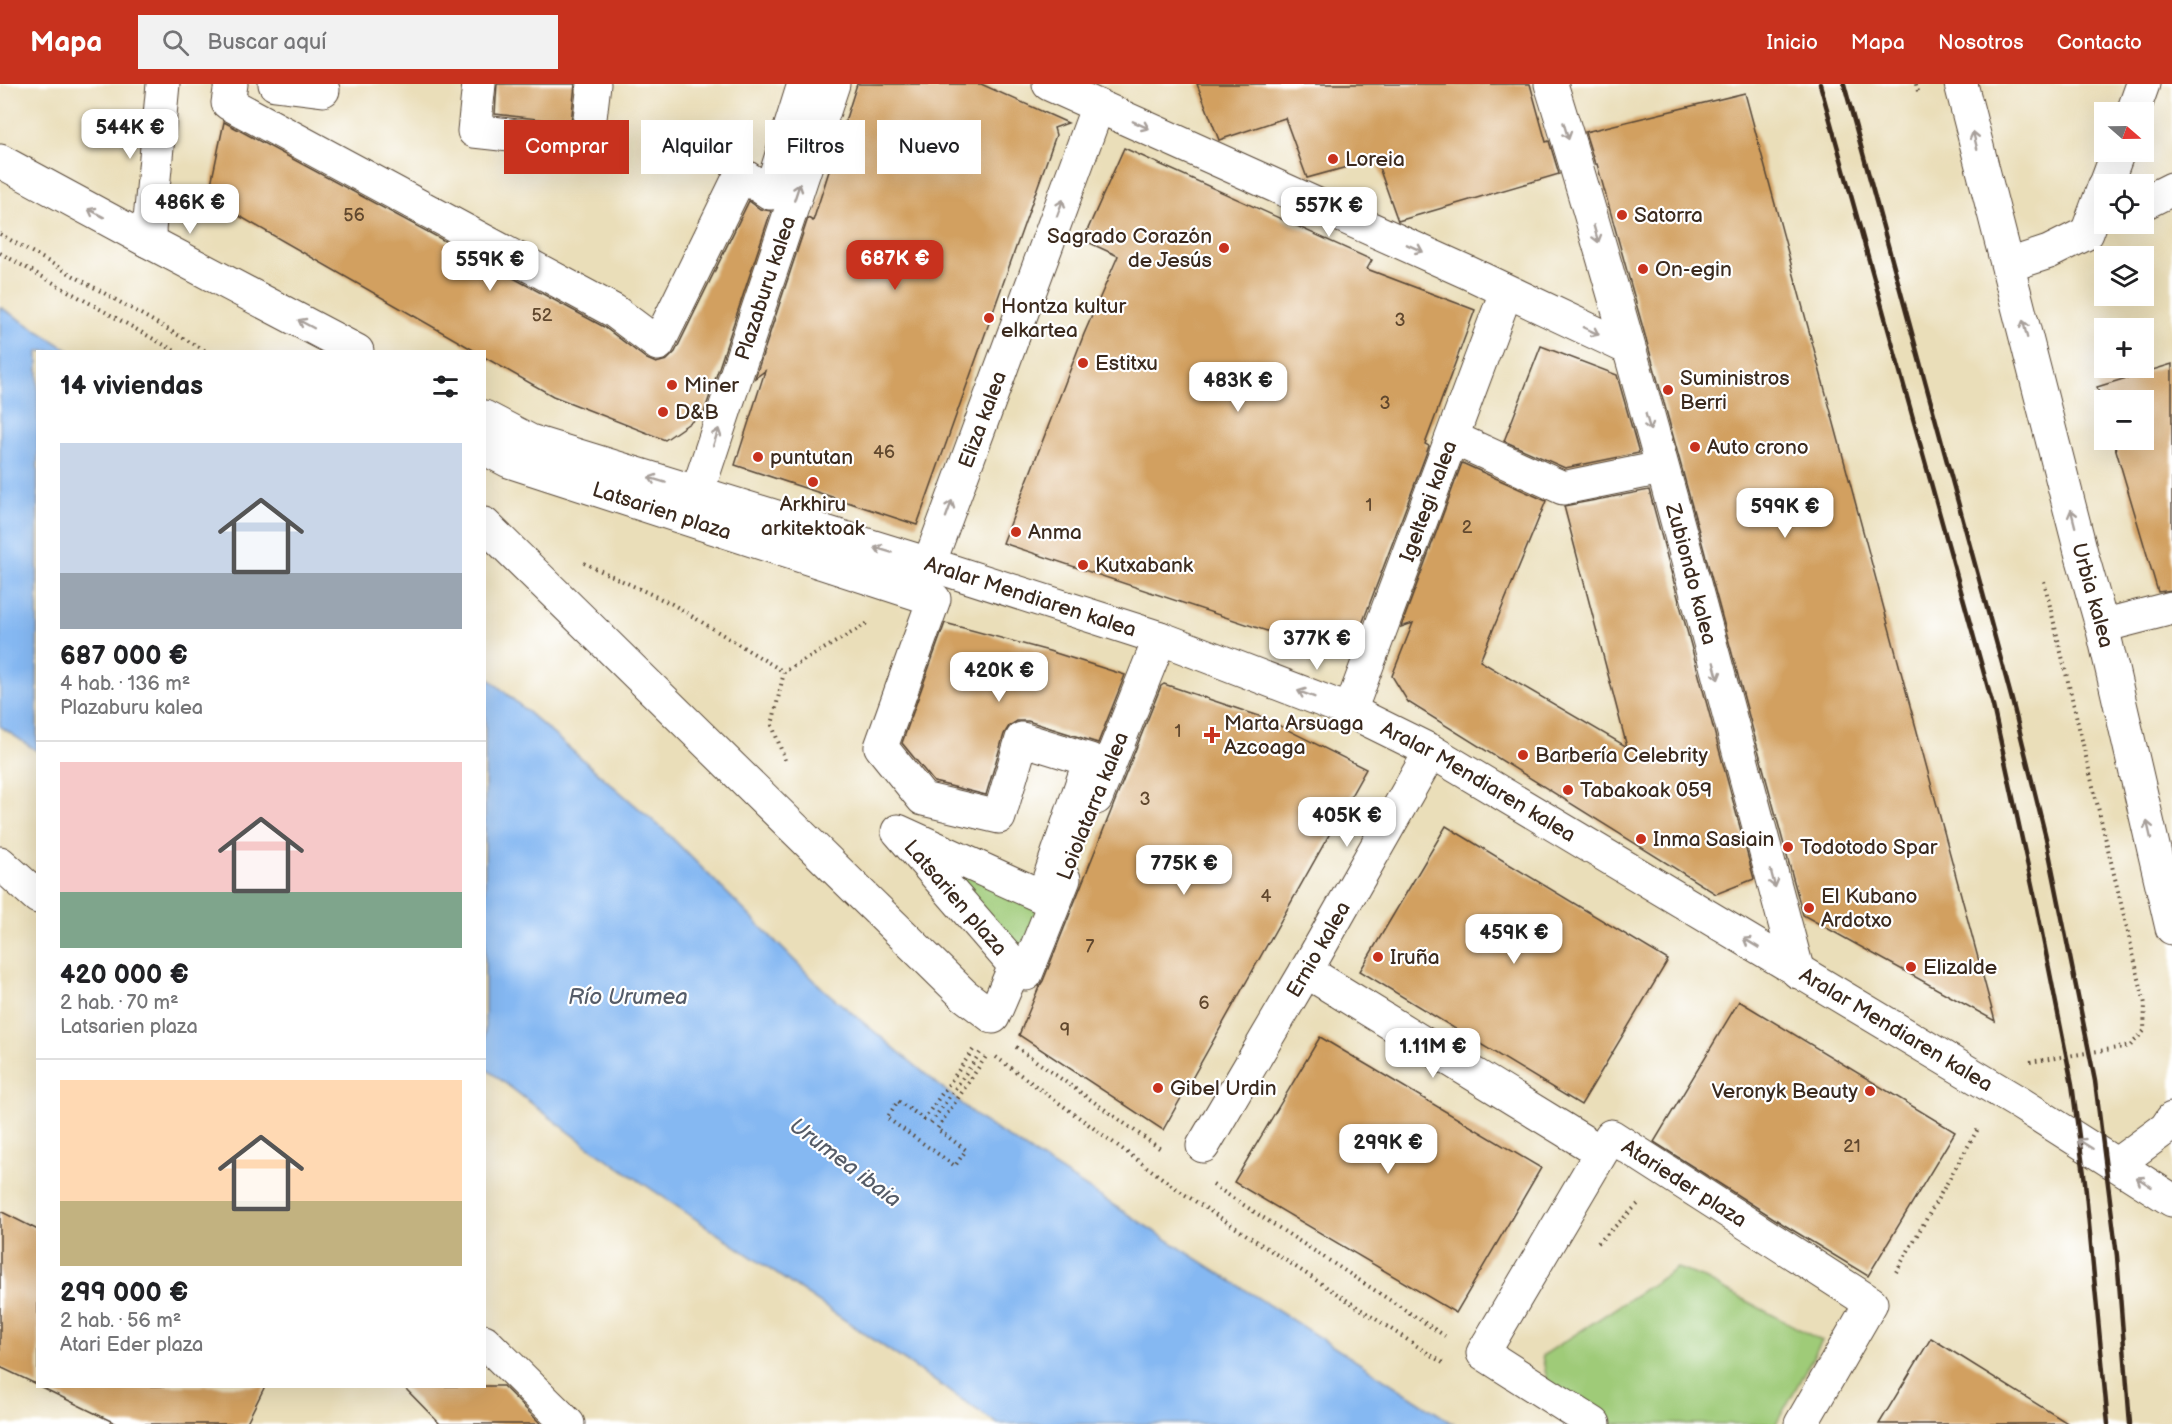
<!DOCTYPE html>
<html lang="es">
<head>
<meta charset="utf-8">
<style>
	body { margin:0; font-family:"Balsamiq Sans",sans-serif; background:#f2f2f2; color:#202124; height:100vh; display:flex; flex-direction:column; font-size:22px; white-space:nowrap }
	* { box-sizing:border-box; margin:0 }
	p { font-size:20px; color:#757577 }
	.icon { flex:none; width:33px; height:33px; fill:none; stroke:currentColor; stroke-width:2; stroke-linecap:round; stroke-linejoin:round }
	.map { position:relative; flex:1; overflow:hidden }
	.panel { position:absolute; left:36px; top:266px; width:450px; height:1038px; display:flex; flex-direction:column; background:#fff; border-radius:0px; box-shadow:0 6px 24px #0002 }
	.panel>* { flex:none }
	.guide { position:absolute; left:504px; top:36px; width:570px; height:54px; display:flex; gap:12px }
	.needle { width:39px; rotate:110deg }
	.tools { position:absolute; left:2094px; top:18px; display:grid; gap:12px }
	.tools a { display:grid; place-items:center; width:60px; height:60px; border-radius:0px; background:#fff; box-shadow:0 6px 24px #0002; font-size:30px }
	.price { position:absolute; translate:-50% -51px; padding:0 14px; border-radius:12px; background:#fff; color:#222; font-size:20px; line-height:39px; filter:drop-shadow(0 2px 3px #0008) }
	.price::after { content:''; position:absolute; left:50%; top:36px; width:18px; height:14px; margin-left:-9px; background:inherit; clip-path:polygon(0 0,100% 0,50% 100%) }
	.price.active { background:#c8321e; color:#fff }
	ul { padding:0; list-style:none }
	li { display:grid; align-content:center; gap:12px; height:318px; padding:0 24px }
	li+li { border-top:2px solid #e0e0e0 }
	li span { display:grid; place-items:center; height:186px; border-radius:0px; color:#555 }
	li>.icon { margin-inline-start:auto }
	span .icon { width:108px; height:108px; fill:#fffc; stroke-width:1 }
	li b { font-size:26px }
	h2 { display:flex; justify-content:space-between; align-items:center; height:72px; padding:0 24px; font-size:26px }
	.tag { padding:0 21px; border-radius:0px; background:#fff; box-shadow:0 6px 24px #0002; font-size:21px; line-height:54px }
	.tag.active { background:#c8321e; color:#fff }
	header { display:flex; align-items:center; gap:36px; box-sizing:border-box; height:84px; padding:0 30px; background:#c8321e; color:#fff }
	header strong { font-size:28px }
	nav { display:flex; gap:33px; margin-inline-start:auto; font-size:21px }
	.search { width:420px; height:54px; background:#f2f2f2; display:flex; align-items:center; gap:15px; box-sizing:border-box; padding:0 21px; border-radius:0px; color:#757577; font-size:22px }
	.map>svg:first-child { display:block }
</style>
</head>
<body>
<header>
<strong>Mapa</strong>
<div class="search"><svg class="icon" aria-label="search" viewBox="0 0 24 24"><circle cx="10" cy="10" r="6"/><path d="M15 15l6 6"/></svg>Buscar aquí</div>
<nav><a>Inicio</a><a>Mapa</a><a>Nosotros</a><a>Contacto</a></nav>
</header>
<div class="map">
<svg width="2172" height="1340" viewBox="0 0 2172 1340">
	<rect width="100%" height="100%" fill="#fff"/>
	<filter id="ink" filterUnits="userSpaceOnUse"><feTurbulence type="fractalNoise" baseFrequency=".0167" numOctaves="2"/><feDisplacementMap in="SourceGraphic" scale="12" xChannelSelector="R" yChannelSelector="G"/><feConvolveMatrix kernelMatrix="1 2 1 2 8 2 1 2 1" color-interpolation-filters="sRGB"/></filter>
	<filter id="wash" filterUnits="userSpaceOnUse"><feTurbulence type="fractalNoise" baseFrequency=".008" numOctaves="4" result="noise"/><feDisplacementMap in="SourceGraphic" scale="24" xChannelSelector="R" yChannelSelector="G"/><feGaussianBlur stdDeviation="1.35" result="paint"/><feColorMatrix in="noise" values="0 0 0 0 0 0 0 0 0 0 0 0 0 0 0 0 0 1.4 0 .05"/><feComposite in="paint" operator="in"/></filter>
	<g filter="url(#wash)">
		<rect width="100%" height="100%" fill="#eadeb9"/>
		<g fill="#9fcb78" stroke="#6d7a4b" stroke-width="1.5">
			<polygon points="898,747 1043,813 1015,882"/>
			<polygon points="1677,1184 1701,1193 1822,1257 1776,1340 1594,1340 1551,1313 1542,1272"/>
		</g>
		<g fill="#85b8f2" stroke="#607188" stroke-width="1.5">
			<polygon points="0,223 70,267 38,267 37,667 0,642"/>
			<polygon points="485,591 665,747 823,905 981,1036 1454,1340 998,1340 585,1060 485,984"/>
		</g>
		<g id="blocks">
			<g fill="#d2a060">
				<polygon points="497,0 575,0 571,39 495,30"/>
				<polygon points="857,0 981,0 1068,39 1054,44 1056,51 917,441 735,381 765,287 755,294 808,134 813,137"/>
				<polygon points="1197,0 1530,0 1546,58 1549,57 1559,90 1398,137 1376,75 1307,94 1285,34 1219,56"/>
				<polygon points="1745,9 1995,937 1803,831 1666,326 1597,80 1595,80 1585,48"/>
				<polygon points="224,38 604,243 647,275 656,279 667,276 675,268 749,117 760,125 771,127 704,329 665,356 553,312 484,273 484,267 475,267 208,114"/>
				<polygon points="1124,64 1372,176 1367,185 1475,226 1425,360 1429,362 1356,556 1324,566 1003,459 1084,250 1118,172 1083,156"/>
				<polygon points="1541,262 1617,291 1639,369 1565,384 1504,357"/>
				<polygon points="2172,280 2172,506 2158,508 2113,356 2144,356 2144,316 2104,316 2104,326 2097,303"/>
				<polygon points="1462,379 1546,417 1480,577 1627,663 1564,422 1649,406 1754,795 1716,810 1408,618 1392,592 1413,539 1401,543"/>
				<polygon points="945,539 1049,567 1125,591 1098,659 1028,637 1017,637 1009,642 1004,650 986,711 934,698 902,659"/>
				<polygon points="1164,600 1262,633 1366,685 1163,1046 1019,951 1039,903 1043,897 1161,602"/>
				<polygon points="1446,742 1668,876 1581,1021 1360,887"/>
				<polygon points="1739,917 1955,1048 1868,1192 1786,1142 1654,1058"/>
				<polygon points="1320,953 1541,1084 1456,1229 1234,1098"/>
				<polygon points="0,1127 38,1146 38,1301 0,1283"/>
				<polygon points="1931,1254 2069,1340 1879,1340"/>
				<polygon points="39,1302 265,1302 246,1340 117,1340"/>
				<polygon points="403,1302 503,1302 541,1340 440,1340"/>
			</g>
		</g>
	</g>
	<g filter="url(#ink)">
		<use href="#blocks" fill-opacity="0" stroke="#554535" stroke-width="1.5"/>
		<g fill="none" stroke-linecap="round" stroke-linejoin="round">
			<g stroke="#554535" stroke-width="35">
				<g id="minor">
					<polyline points="231,0 228,19 614,227 658,260 741,90 770,109 804,0"/>
					<polyline points="275,0 323,6"/>
					<polyline points="479,0 474,47 587,60 594,0"/>
					<polyline points="1049,0 1469,189 1628,264"/>
					<path id="s1" d="M1551,0C1642,293 1718,591 1798,888"/>
					<path id="s2" d="M1961,0L2082,472L2102,542L2172,844"/>
					<polyline points="2133,28 2143,0"/>
					<polyline points="0,77 148,157 357,267"/>
					<polyline points="2106,100 2118,68"/>
					<polyline points="2144,119 2172,105"/>
					<polyline points="148,157 163,0"/>
					<polyline points="2009,181 2049,168 2087,149 2104,103"/>
					<path id="s3" d="M484,333L530,357L929,480L1160,554L1350,627L1431,667L2021,1020L2172,1116"/>
					<polyline points="1453,354 1563,404 1661,384"/>
					<path id="s4" d="M484,364L509,377L934,515L881,663L923,715L999,733L1022,655L1090,676L1043,813L898,747L1015,882L993,933L964,911L484,440"/>
					<path id="s5" d="M697,409L833,0"/>
					<path id="s6" d="M929,480L1098,22"/>
					<polyline points="2102,542 2172,524"/>
					<path id="s7" d="M1350,627L1506,208"/>
					<polyline points="1096,714 1160,554"/>
					<polyline points="0,779 38,813"/>
					<polyline points="1306,887 1586,1059"/>
					<polyline points="1026,890 1064,795"/>
					<path id="s8" d="M1203,1062L1306,887L1431,667"/>
					<polyline points="2117,1080 2166,1044 2172,1035"/>
					<polyline points="484,1257 568,1340"/>
					<path id="s9" d="M1594,1340L1483,1269L1611,1052L1871,1219L1801,1340"/>
				</g>
			</g>
			<g stroke="#554535" stroke-width="4" stroke-dasharray="1.5 4.5" stroke-linecap="butt">
				<polyline points="1916,0 1919,11"/>
				<polyline points="0,150 206,267"/>
				<polyline points="0,169 175,267"/>
				<polyline points="584,479 672,520 784,588"/>
				<polyline points="785,676 772,641 784,588 870,538"/>
				<polyline points="1016,963 1162,1066"/>
				<polyline points="973,966 924,1035 898,1017 887,1034 955,1082 966,1066 937,1045 987,971"/>
				<polyline points="996,973 1184,1110 1443,1279"/>
				<polyline points="2030,978 2130,962 2144,947 2145,920 2044,497"/>
				<polyline points="931,1039 980,969"/>
				<polyline points="1213,1101 1445,1252"/>
				<polyline points="1598,1159 1640,1118"/>
				<polyline points="1896,1188 1979,1043"/>
			</g>
			<use href="#minor" stroke="#fff" stroke-width="33"/>
			<g stroke="#3b2a1e" stroke-width="4.5">
				<polyline points="1820,0 1993,622 2037,824 2072,1000 2085,1098 2108,1340"/>
				<polyline points="1844,0 2012,616 2046,754 2095,997 2117,1172 2130,1340"/>
			</g>
		</g>
		<defs><path id="oneway-shaft" d="M-6 0H5M1.5-3L5.5 0L1.5 3" fill="none" stroke-width="1.6" stroke-linecap="round" stroke-linejoin="round" transform="scale(1.5)"/></defs>
		<g stroke="#a79f9a">
			<use href="#oneway-shaft" transform="translate(1141 41) rotate(24)"/>
			<use href="#oneway-shaft" transform="translate(1566 47) rotate(73)"/>
			<use href="#oneway-shaft" transform="translate(1975 56) rotate(-104)"/>
			<use href="#oneway-shaft" transform="translate(797 108) rotate(-72)"/>
			<use href="#oneway-shaft" transform="translate(1060 124) rotate(-70)"/>
			<use href="#oneway-shaft" transform="translate(96 129) rotate(-152)"/>
			<use href="#oneway-shaft" transform="translate(1596 150) rotate(74)"/>
			<use href="#oneway-shaft" transform="translate(1415 164) rotate(24)"/>
			<use href="#oneway-shaft" transform="translate(306 240) rotate(-152)"/>
			<use href="#oneway-shaft" transform="translate(2025 245) rotate(-104)"/>
			<use href="#oneway-shaft" transform="translate(1591 247) rotate(25)"/>
			<use href="#oneway-shaft" transform="translate(1648 338) rotate(74)"/>
			<use href="#oneway-shaft" transform="translate(716 353) rotate(-72)"/>
			<use href="#oneway-shaft" transform="translate(657 396) rotate(-163)"/>
			<use href="#oneway-shaft" transform="translate(949 425) rotate(-70)"/>
			<use href="#oneway-shaft" transform="translate(2073 434) rotate(-104)"/>
			<use href="#oneway-shaft" transform="translate(883 466) rotate(-163)"/>
			<use href="#oneway-shaft" transform="translate(1716 587) rotate(75)"/>
			<use href="#oneway-shaft" transform="translate(1306 610) rotate(-159)"/>
			<use href="#oneway-shaft" transform="translate(2149 746) rotate(-103)"/>
			<use href="#oneway-shaft" transform="translate(1773 795) rotate(75)"/>
			<use href="#oneway-shaft" transform="translate(1751 859) rotate(-149)"/>
			<use href="#oneway-shaft" transform="translate(2085 1060) rotate(-148)"/>
			<use href="#oneway-shaft" transform="translate(2144 1098) rotate(-147)"/>
		</g>
	</g>
	<g fill="#c8321e" stroke="#fff" stroke-width="2">
		<circle cx="1333" cy="75" r="6"/>
		<circle cx="1622" cy="131" r="6"/>
		<circle cx="1224" cy="164" r="6"/>
		<circle cx="1643" cy="185" r="6"/>
		<circle cx="989" cy="234" r="6"/>
		<circle cx="1083" cy="279" r="6"/>
		<circle cx="672" cy="301" r="6"/>
		<circle cx="1668" cy="306" r="6"/>
		<circle cx="663" cy="328" r="6"/>
		<circle cx="1695" cy="363" r="6"/>
		<circle cx="758" cy="373" r="6"/>
		<circle cx="813" cy="398" r="6"/>
		<circle cx="1016" cy="448" r="6"/>
		<circle cx="1083" cy="481" r="6"/>
		<path d="M1209 642h6v6h6v6h-6v6h-6v-6h-6v-6h6z"/>
		<circle cx="1523" cy="671" r="6"/>
		<circle cx="1568" cy="706" r="6"/>
		<circle cx="1641" cy="755" r="6"/>
		<circle cx="1788" cy="763" r="6"/>
		<circle cx="1809" cy="824" r="6"/>
		<circle cx="1378" cy="873" r="6"/>
		<circle cx="1911" cy="883" r="6"/>
		<circle cx="1158" cy="1004" r="6"/>
		<circle cx="1870" cy="1007" r="6"/>
	</g>
	<g text-anchor="middle" dominant-baseline="central" stroke-width="4.5" stroke-linejoin="round" paint-order="stroke">
		<g font-size="18" fill="#61482e">
			<text x="354" y="131">56</text>
			<text x="542" y="231">52</text>
			<text x="1400" y="236">3</text>
			<text x="1385" y="319">3</text>
			<text x="884" y="368">46</text>
			<text x="1369" y="421">1</text>
			<text x="1467" y="443">2</text>
			<text x="1178" y="647">1</text>
			<text x="1145" y="715">3</text>
			<text x="1266" y="812">4</text>
			<text x="1090" y="862">7</text>
			<text x="1204" y="919">6</text>
			<text x="1065" y="946">9</text>
			<text x="1852" y="1062">21</text>
		</g>
		<g font-size="21" fill="#3b2a1e" stroke="#fff" text-anchor="start">
			<text x="1345" y="75">Loreia</text>
			<text x="1634" y="131">Satorra</text>
			<text x="1212" y="152" text-anchor="end">Sagrado Corazón<tspan x="1212" dy="24">de Jesús</tspan></text>
			<text x="1655" y="185">On-egin</text>
			<text x="1001" y="222">Hontza kultur<tspan x="1001" dy="24">elkartea</tspan></text>
			<text x="1095" y="279">Estitxu</text>
			<text x="1680" y="294">Suministros<tspan x="1680" dy="24">Berri</tspan></text>
			<text x="684" y="301">Miner</text>
			<text x="675" y="328">D&amp;B</text>
			<text x="1707" y="363">Auto crono</text>
			<text x="770" y="373">puntutan</text>
			<text x="813" y="420" text-anchor="middle">Arkhiru<tspan x="813" dy="24">arkitektoak</tspan></text>
			<text x="1028" y="448">Anma</text>
			<text x="1095" y="481">Kutxabank</text>
			<text x="1224" y="639">Marta Arsuaga<tspan x="1224" dy="24">Azcoaga</tspan></text>
			<text x="1535" y="671">Barbería Celebrity</text>
			<text x="1580" y="706">Tabakoak 059</text>
			<text x="1653" y="755">Inma Sasiain</text>
			<text x="1800" y="763">Todotodo Spar</text>
			<text x="1821" y="812">El Kubano<tspan x="1821" dy="24">Ardotxo</tspan></text>
			<text x="1390" y="873">Iruña</text>
			<text x="1923" y="883">Elizalde</text>
			<text x="1170" y="1004">Gibel Urdin</text>
			<text x="1858" y="1007" text-anchor="end">Veronyk Beauty</text>
		</g>
		<g font-size="21" fill="#3b2a1e" stroke="#fff">
			<text stroke="none"><textPath href="#s5" startOffset="216">Plazaburu kalea</textPath></text>
			<text stroke="none"><textPath href="#s6" startOffset="154">Eliza kalea</textPath></text>
			<text stroke="none"><textPath href="#s7" startOffset="224">Igeltegi kalea</textPath></text>
			<text stroke="none"><textPath href="#s4" startOffset="189">Latsarien plaza</textPath></text>
			<text stroke="none"><textPath href="#s1" startOffset="510">Zubiondo kalea</textPath></text>
			<text stroke="none"><textPath href="#s2" startOffset="528">Urbia kalea</textPath></text>
			<text stroke="none"><textPath href="#s3" startOffset="576">Aralar Mendiaren kalea</textPath></text>
			<text stroke="none"><textPath href="#s3" startOffset="1062">Aralar Mendiaren kalea</textPath></text>
			<text transform="translate(1093 722) rotate(-68)">Loiolatarra kalea</text>
			<text stroke="none"><textPath href="#s4" startOffset="1322">Latsarien plaza</textPath></text>
			<text stroke="none"><textPath href="#s8" startOffset="228">Ernio kalea</textPath></text>
			<text stroke="none"><textPath href="#s3" startOffset="1548">Aralar Mendiaren kalea</textPath></text>
			<text stroke="none"><textPath href="#s9" startOffset="471">Atarieder plaza</textPath></text>
		</g>
		<g font-size="22" font-style="italic" fill="#555c68" stroke="#fff">
			<text x="628" y="913">Río Urumea</text>
			<text transform="translate(845 1079) rotate(37)">Urumea ibaia</text>
		</g>
	</g>
</svg>
<div class="tools">
<a><svg class="needle" viewBox="-14 -14 28 28"><path d="M0-13l5 13h-10z" fill="#e53935"/><path d="M0 13l5-13h-10z" fill="#757577"/></svg></a>
<a><svg class="icon" aria-label="locate" viewBox="0 0 24 24"><circle cx="12" cy="12" r="6"/><path d="M12 2v4M12 18v4M2 12h4M18 12h4"/></svg></a>
<a><svg class="icon" aria-label="layers" viewBox="0 0 24 24"><path d="M12 4l9 5-9 5-9-5zM3 14l9 5 9-5"/></svg></a>
<a>+</a>
<a>−</a>
</div>
<b class="price" style="left:130px;top:76px">544K €</b>
<b class="price" style="left:190px;top:151px">486K €</b>
<b class="price" style="left:1329px;top:154px">557K €</b>
<b class="price active" style="left:895px;top:207px">687K €</b>
<b class="price" style="left:490px;top:208px">559K €</b>
<b class="price" style="left:1238px;top:329px">483K €</b>
<b class="price" style="left:1785px;top:455px">599K €</b>
<b class="price" style="left:1317px;top:587px">377K €</b>
<b class="price" style="left:999px;top:619px">420K €</b>
<b class="price" style="left:1347px;top:764px">405K €</b>
<b class="price" style="left:1184px;top:812px">775K €</b>
<b class="price" style="left:1514px;top:881px">459K €</b>
<b class="price" style="left:1433px;top:995px">1.11M €</b>
<b class="price" style="left:1388px;top:1091px">299K €</b>
<div class="guide">
<a class="tag active">Comprar</a>
<a class="tag">Alquilar</a>
<a class="tag">Filtros</a>
<a class="tag">Nuevo</a>
</div>
<section class="panel">
<h2>14 viviendas<svg class="icon" aria-label="filters" viewBox="0 0 24 24"><path d="M4 7h16M4 17h16"/><circle cx="9" cy="7" r="2"/><circle cx="15" cy="17" r="2"/></svg></h2>
<ul>
<li><span style="background:linear-gradient(#c9d6e8 70%,#9aa5b1 0)"><svg class="icon" aria-label="home" viewBox="0 0 24 24"><path d="M3 11l9-7 9 7M6 9v11h12V9"/></svg></span><div><b>687 000 €</b><p>4 hab. · 136 m²</p><p>Plazaburu kalea</p></div></li>
<li><span style="background:linear-gradient(#f6c9c9 70%,#7fa58c 0)"><svg class="icon" aria-label="home" viewBox="0 0 24 24"><path d="M3 11l9-7 9 7M6 9v11h12V9"/></svg></span><div><b>420 000 €</b><p>2 hab. · 70 m²</p><p>Latsarien plaza</p></div></li>
<li><span style="background:linear-gradient(#ffd9b3 65%,#c2b280 0)"><svg class="icon" aria-label="home" viewBox="0 0 24 24"><path d="M3 11l9-7 9 7M6 9v11h12V9"/></svg></span><div><b>299 000 €</b><p>2 hab. · 56 m²</p><p>Atari Eder plaza</p></div></li>
</ul>
</section>
</div>
</body>
</html>
